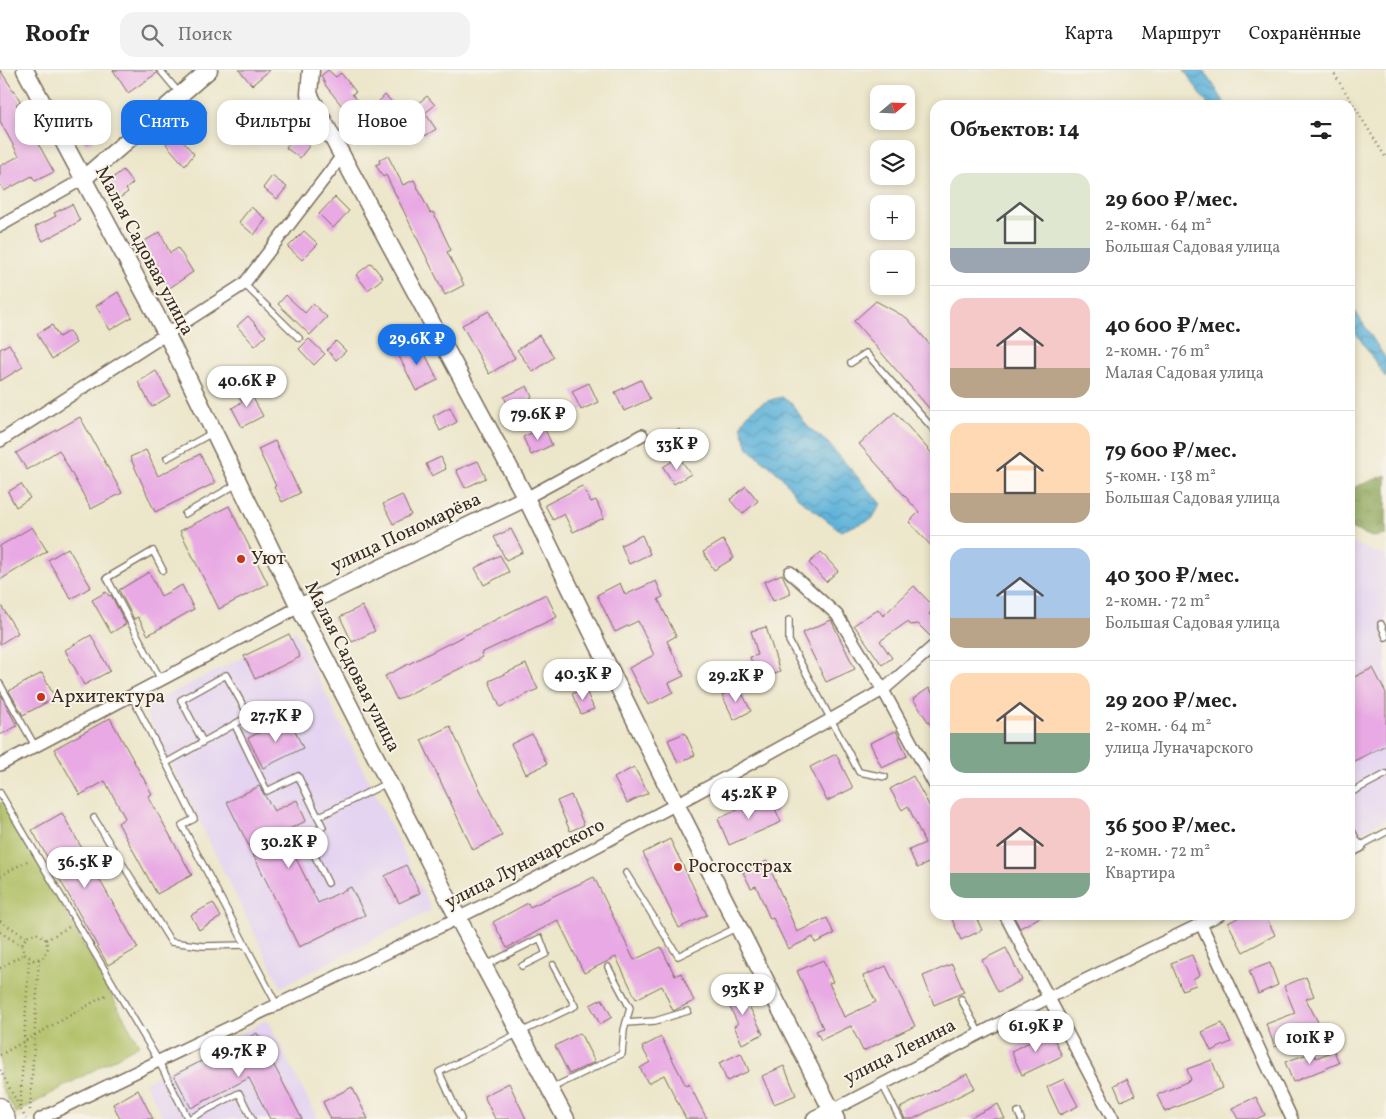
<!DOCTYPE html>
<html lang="ru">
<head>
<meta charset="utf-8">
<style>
	body { margin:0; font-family:Vollkorn,serif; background:#f2f2f2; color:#222; height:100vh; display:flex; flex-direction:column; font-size:19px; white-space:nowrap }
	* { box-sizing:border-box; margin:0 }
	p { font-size:16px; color:#767676 }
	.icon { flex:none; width:28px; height:28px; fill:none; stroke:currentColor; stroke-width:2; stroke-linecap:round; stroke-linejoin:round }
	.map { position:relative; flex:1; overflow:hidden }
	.drawer { position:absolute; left:930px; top:30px; width:425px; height:820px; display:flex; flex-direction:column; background:#fff; border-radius:15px; box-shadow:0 2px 8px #0003 }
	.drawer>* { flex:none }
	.hud { position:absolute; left:15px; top:30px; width:475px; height:45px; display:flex; gap:10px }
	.needle { width:32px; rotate:71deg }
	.tools { position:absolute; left:870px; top:15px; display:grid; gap:10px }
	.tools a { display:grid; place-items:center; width:45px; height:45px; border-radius:10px; background:#fff; box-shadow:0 2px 8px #0003; font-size:25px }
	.price { position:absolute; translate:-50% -42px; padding:0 11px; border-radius:18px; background:#fff; color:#222; font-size:16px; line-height:32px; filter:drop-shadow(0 1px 2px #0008) }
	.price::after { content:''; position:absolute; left:50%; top:30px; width:15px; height:11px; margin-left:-8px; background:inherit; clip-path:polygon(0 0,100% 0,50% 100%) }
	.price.active { background:#1a73e8; color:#fff }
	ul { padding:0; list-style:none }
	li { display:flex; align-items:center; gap:15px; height:125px; padding:0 20px }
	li+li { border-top:1px solid #e0e0e0 }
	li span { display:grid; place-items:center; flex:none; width:140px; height:100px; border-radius:15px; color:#555 }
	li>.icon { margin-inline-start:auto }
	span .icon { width:60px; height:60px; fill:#fffc; stroke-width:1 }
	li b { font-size:21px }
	h2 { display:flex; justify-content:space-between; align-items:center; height:60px; padding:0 20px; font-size:21px }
	.tag { padding:0 18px; border-radius:15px; background:#fff; box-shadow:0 2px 8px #0003; font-size:18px; line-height:45px }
	.tag.active { background:#1a73e8; color:#fff }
	header { display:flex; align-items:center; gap:30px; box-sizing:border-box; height:70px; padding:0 25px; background:#fff; border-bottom:1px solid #e0e0e0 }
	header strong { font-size:24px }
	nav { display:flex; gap:28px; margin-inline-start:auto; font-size:18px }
	.search { width:350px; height:45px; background:#f2f2f2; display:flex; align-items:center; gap:12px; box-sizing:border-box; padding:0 18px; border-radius:15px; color:#767676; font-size:19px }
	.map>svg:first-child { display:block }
</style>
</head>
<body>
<header>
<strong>Roofr</strong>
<div class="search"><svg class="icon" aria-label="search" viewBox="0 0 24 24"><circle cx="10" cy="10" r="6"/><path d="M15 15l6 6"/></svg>Поиск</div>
<nav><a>Карта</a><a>Маршрут</a><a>Сохранённые</a></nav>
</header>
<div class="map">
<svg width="1386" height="1049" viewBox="0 0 1386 1049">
	<defs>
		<pattern id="forest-crowns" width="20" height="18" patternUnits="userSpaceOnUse" patternTransform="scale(1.25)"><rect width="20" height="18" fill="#8aa456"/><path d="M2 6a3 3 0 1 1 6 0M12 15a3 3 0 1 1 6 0" fill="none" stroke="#728647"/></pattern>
		<pattern id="water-waves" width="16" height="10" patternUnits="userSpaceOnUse" patternTransform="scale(1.25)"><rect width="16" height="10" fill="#5eb3da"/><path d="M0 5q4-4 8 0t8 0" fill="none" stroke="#4f92b0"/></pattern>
	</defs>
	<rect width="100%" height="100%" fill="#f7f3e8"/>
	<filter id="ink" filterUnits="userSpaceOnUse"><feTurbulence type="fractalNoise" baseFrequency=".02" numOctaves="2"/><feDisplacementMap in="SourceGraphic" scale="10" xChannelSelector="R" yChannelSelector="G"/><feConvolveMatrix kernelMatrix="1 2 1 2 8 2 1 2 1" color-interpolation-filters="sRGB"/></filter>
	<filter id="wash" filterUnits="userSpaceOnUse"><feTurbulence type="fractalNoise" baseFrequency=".0096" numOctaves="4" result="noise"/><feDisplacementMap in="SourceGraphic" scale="20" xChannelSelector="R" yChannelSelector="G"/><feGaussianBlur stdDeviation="1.12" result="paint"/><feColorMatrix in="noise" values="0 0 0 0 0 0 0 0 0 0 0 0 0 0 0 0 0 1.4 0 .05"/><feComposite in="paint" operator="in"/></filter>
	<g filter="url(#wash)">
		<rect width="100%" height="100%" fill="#ece6ca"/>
		<g fill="#e4d3f1">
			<polygon points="1350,472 1386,486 1386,749 1350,768"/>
			<polygon points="295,561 432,840 281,917 143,637"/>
			<polygon points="267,950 318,1049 164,1049 145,1012"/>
		</g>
		<polygon fill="#adbd60" stroke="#74743f" points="4,731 139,975 16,1043 0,1015 0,733"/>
		<polygon fill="url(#forest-crowns)" stroke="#62673a" points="1386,405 1386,465 1372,467 1350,458 1350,419"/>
		<g fill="url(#water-waves)" stroke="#4c6e7c">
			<polygon points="1184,0 1204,0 1226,35 1208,35"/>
			<polygon points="1350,233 1386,289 1386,308 1350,254"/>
			<path d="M782,327L792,334L808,357L828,373L881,434L872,449L841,461L797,427L781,406L748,378L741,356C749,338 763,331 782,327Z"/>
		</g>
		<g id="blocks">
			<g fill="#e8a9e4">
				<polygon points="0,0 21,32 16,34 54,102 35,111 32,106 4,121 0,113 0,96 19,86 0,51"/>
				<polygon points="113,0 155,0 157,3 128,23"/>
				<polygon points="239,0 270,0 252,15"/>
				<polygon points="328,0 336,7 341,3 356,22 352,24 368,43 385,25 402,42 379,66 350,38 346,41 326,16 321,6"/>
				<polygon points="427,26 435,35 425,43 436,59 425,66 409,41"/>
				<polygon points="197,31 207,42 183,61 174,50"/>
				<polygon points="243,40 251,48 234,64 227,56"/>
				<polygon points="97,49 106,62 86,74 78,61"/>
				<polygon points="177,64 194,84 185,96 166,74"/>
				<polygon points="294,66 309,76 300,88 286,78"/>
				<polygon points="388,86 403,115 414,110 430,143 433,142 451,180 447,182 464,215 445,225 386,105 383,107 376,95 380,93 379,90"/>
				<polygon points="123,100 133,113 126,119 128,122 118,129 106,113"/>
				<polygon points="272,106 287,117 277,129 263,118"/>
				<polygon points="335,127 349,141 333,158 319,144"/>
				<polygon points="72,134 80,151 43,171 35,157 56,146 54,143"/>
				<polygon points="251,137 266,149 254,165 239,152"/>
				<polygon points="304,161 318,174 302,190 288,177"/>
				<polygon points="160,162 170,183 178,178 193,202 168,219 143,172"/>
				<polygon points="371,193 383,208 368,220 356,205"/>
				<polygon points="118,222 132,247 110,260 96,236"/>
				<polygon points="286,225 305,243 313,234 327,247 310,265 278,234"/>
				<polygon points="876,231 907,248 932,277 935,288 935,345 854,251"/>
				<polygon points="489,241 497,260 515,288 489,304 462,255"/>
				<polygon points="248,246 266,266 255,276 237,256"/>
				<polygon points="52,255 59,267 69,261 76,273 52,289 37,264"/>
				<polygon points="539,265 554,287 533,302 517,280"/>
				<polygon points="309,269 325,284 314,295 299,279"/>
				<polygon points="336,271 346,281 336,290 327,280"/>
				<polygon points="419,272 438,310 416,321 397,282"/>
				<polygon points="9,274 23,297 0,311 0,279"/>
				<polygon points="156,301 170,326 152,337 138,312"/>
				<polygon points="641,310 650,329 624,341 615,322"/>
				<polygon points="589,313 598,332 581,340 572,321"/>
				<polygon points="527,316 532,327 510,339 504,327"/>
				<polygon points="247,317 263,346 242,357 232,338 242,332 237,323"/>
				<polygon points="450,337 457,352 440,361 433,346"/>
				<polygon points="895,342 935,387 935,480 909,452 919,442 859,374"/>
				<polygon points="80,347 122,423 91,439 59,380 27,400 16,383"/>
				<polygon points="544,357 552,375 531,385 523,367"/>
				<polygon points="679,359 692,376 679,386 666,369"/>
				<polygon points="275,371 300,423 282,432 274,417 276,416 258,379"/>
				<polygon points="146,380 158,406 200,384 215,413 155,442 130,387"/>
				<polygon points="441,387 446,399 432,406 426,394"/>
				<polygon points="679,387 691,404 674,414 663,397"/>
				<polygon points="478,391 486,408 465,418 456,400"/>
				<polygon points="21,414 30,428 16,437 8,422"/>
				<polygon points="582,416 591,432 596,430 604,448 573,462 564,444 553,450 545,435"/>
				<polygon points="746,416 758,431 742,444 730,430"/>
				<polygon points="402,425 411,445 393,454 383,434"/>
				<polygon points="229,436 268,514 219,539 180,461"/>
				<polygon points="32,457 47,481 0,510 0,476"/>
				<polygon points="511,459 523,482 506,490 494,467"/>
				<polygon points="642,465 650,484 629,494 621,475"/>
				<polygon points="723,470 734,488 714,500 703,482"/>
				<polygon points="68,478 91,517 71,529 48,490"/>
				<polygon points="821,482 838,501 826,512 809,493"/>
				<polygon points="500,485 509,502 484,515 475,498"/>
				<polygon points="149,502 161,526 182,515 194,539 148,565 138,547 134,549 119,520"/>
				<polygon points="782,504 791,524 773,531 764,512"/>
				<polygon points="656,511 663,527 658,529 676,566 667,571 684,606 669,613 673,622 648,635 629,598 654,585 638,551 615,562 597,525 620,513 625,525"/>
				<polygon points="914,516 935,538 929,544 935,550 935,568 932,568 918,554 911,555 907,552 880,571 892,588 882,595 854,555 878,539 883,546"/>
				<polygon points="106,522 109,526 111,525 126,554 111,563 92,530"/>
				<polygon points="546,524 557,547 481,583 483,587 397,630 385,606"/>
				<polygon points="0,534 18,563 0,574"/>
				<polygon points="362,536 375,561 352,572 340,547"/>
				<polygon points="831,550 855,599 826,612 802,563"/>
				<polygon points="766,557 780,602 758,610 750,587 758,585 751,561"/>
				<polygon points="289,564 300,587 255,609 244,586"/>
				<polygon points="91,565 110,601 84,615 65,580"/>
				<polygon points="526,594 538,619 500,637 489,611"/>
				<polygon points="1373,598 1386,623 1386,675 1350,693 1350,609"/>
				<polygon points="42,603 55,628 23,645 9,621"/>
				<polygon points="739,617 751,641 734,650 722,625"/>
				<polygon points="585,618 594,639 581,644 572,624"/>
				<polygon points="929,618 935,627 935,662 913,629"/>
				<polygon points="1,625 17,656 0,665 0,626"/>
				<polygon points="110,648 152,724 148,726 192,805 157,824 118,753 125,748 105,711 80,725 54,679"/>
				<polygon points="289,648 303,678 263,698 248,668"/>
				<polygon points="450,656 502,766 473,780 421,670"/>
				<polygon points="896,661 907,686 882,698 870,673"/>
				<polygon points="685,663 695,685 678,693 668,670"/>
				<polygon points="532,664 547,694 526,704 511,674"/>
				<polygon points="836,684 853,718 827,731 810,697"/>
				<polygon points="634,697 648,723 627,733 614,708"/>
				<polygon points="913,706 935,746 935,794 933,791 917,798 909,780 925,773 908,736 902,740 890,719"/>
				<polygon points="259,716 274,741 297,730 306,751 283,762 318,833 351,817 365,845 299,877 227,732"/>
				<polygon points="571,725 584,755 570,761 557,731"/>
				<polygon points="769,725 781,752 729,775 718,749"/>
				<polygon points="62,743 138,878 108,895 32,760"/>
				<polygon points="670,769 707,845 679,858 643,783"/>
				<polygon points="767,791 797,862 827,848 834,864 815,873 813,867 788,879 773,848 770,849 756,816 751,818 743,802"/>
				<polygon points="406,795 420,823 399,833 385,806"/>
				<polygon points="594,807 634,890 661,877 675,906 681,903 694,931 673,941 662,916 636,929 616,887 584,903 558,850 507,878 493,852 528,833 530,837"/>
				<polygon points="213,833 221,847 199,860 191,845"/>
				<polygon points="960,845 975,845 982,860 961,870 952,849"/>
				<polygon points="1013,845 1044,845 1020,858"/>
				<polygon points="1243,845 1265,845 1275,865 1243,882 1228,853"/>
				<polygon points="1006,878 1022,910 998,922 982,890"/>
				<polygon points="1192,885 1200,905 1193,909 1196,915 1182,920 1171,893"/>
				<polygon points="823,890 833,912 829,913 844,947 876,932 863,906 886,896 915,956 863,981 851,956 821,970 816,961 823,958 797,901"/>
				<polygon points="1270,893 1278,915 1258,924 1249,901"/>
				<polygon points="952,894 964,922 934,935 923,906"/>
				<polygon points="1306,907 1314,926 1306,929 1319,954 1275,977 1266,954 1295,943 1284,916"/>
				<polygon points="739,916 763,964 742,974 734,956 738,954 723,923"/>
				<polygon points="602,929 612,947 600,954 590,935"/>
				<polygon points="1222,953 1231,972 1211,981 1202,962"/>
				<polygon points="1051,962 1062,986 1022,1005 1011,981"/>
				<polygon points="257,963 302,1049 270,1049 249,1008 191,1038 174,1005"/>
				<polygon points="580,963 595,992 569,1004 555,976"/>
				<polygon points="661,967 686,1016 689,1014 707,1049 686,1049 664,1005 648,1013 640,998 650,992 642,977"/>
				<polygon points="1334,981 1339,993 1293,1012 1285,992 1313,982 1316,988"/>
				<polygon points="741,983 749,1001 727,1011 719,993"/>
				<polygon points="1212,990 1222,1018 1165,1042 1157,1025 1191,1010 1187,999"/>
				<polygon points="784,996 796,1025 774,1034 762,1006"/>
				<polygon points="967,1004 975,1018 913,1049 905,1049 900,1038"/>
				<polygon points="1064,1009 1078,1036 1060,1045 1047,1017"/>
				<polygon points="1127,1009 1135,1025 1121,1031 1114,1015"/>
				<polygon points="509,1013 526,1049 495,1049 484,1026"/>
				<polygon points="352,1017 368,1049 331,1049 323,1032"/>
				<polygon points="138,1020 153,1049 120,1049 113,1034"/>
				<polygon points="1256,1027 1265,1045 1256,1049 1238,1049 1232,1038"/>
				<polygon points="998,1034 1005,1049 967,1049"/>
			</g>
		</g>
	</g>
	<g filter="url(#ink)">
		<use href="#blocks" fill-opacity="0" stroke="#796c5a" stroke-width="1"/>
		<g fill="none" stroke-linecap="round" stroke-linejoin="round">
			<g stroke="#796c5a" stroke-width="8">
				<g id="lane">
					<polyline points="160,0 180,24"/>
					<polyline points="244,214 299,268"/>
					<polyline points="851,293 866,283 935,361"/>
					<polyline points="167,388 212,363"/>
					<polyline points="185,444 237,414"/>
					<polyline points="789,550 789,571 859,702 885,707"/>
					<polyline points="1381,554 1386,567"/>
					<polyline points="161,610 107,508 153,481 163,500"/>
					<polyline points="0,614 35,676"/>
					<polyline points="131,625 166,693 249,646 226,605 181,630 203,672"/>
					<polyline points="235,655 267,721 298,706 318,747 387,713"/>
					<polyline points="166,693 194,749 182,755 276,933"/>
					<polyline points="0,723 158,990 188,1049"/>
					<polyline points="1350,723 1386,704"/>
					<polyline points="318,747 323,757 305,766 328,813"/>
					<polyline points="94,748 171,872 203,876 245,875"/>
					<polyline points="1350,757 1360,776 1386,762"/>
					<polyline points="626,803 678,886 736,858"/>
					<polyline points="486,895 540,868 546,884 522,896"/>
					<polyline points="961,929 980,964"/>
					<polyline points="626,953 655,951 688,941"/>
					<polyline points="882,1014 900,1049"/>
					<polyline points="552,1018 622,984 624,960 630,938 608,897"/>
					<polyline points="1018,1042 1021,1049"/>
					<polyline points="189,1049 239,1023 252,1049"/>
					<polyline points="461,1049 439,1002 575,936 553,895"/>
				</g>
			</g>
			<g stroke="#796c5a" stroke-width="14">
				<g id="street">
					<polyline points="0,156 83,109"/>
					<polyline points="0,371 244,214 341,87"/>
					<polyline points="526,428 642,365"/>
					<polyline points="935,575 883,620 935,716"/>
					<polyline points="0,695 299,537"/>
					<polyline points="1350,781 1360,776"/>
					<polyline points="1005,845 1113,1049"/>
					<polyline points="1201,854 1292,1049"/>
					<polyline points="831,1041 1048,928 1219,845"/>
					<path d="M40,1049C179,979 321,916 460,847C603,775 743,699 883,620L837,545L790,502"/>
				</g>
			</g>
			<g stroke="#796c5a" stroke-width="19">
				<g id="secondary">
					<polyline points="25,0 167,265 299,537 458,848 566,1049"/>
					<polyline points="311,0 309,24 526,428 677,736 836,1049"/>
					<polyline points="83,109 209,0"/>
					<polyline points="299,537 526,428"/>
					<polyline points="815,1049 831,1041"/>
				</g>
			</g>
			<g stroke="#796c5a" stroke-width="20">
				<polyline id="primary" points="0,1037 6,1049"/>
			</g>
			<g stroke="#796c5a" stroke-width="2.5" stroke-dasharray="1 4" stroke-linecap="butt">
				<polyline points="1332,0 1386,88"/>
				<polyline points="0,806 29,790"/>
				<polyline points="0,851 26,867"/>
				<polyline points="0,862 22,876 24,884 34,890 44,887 48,878 45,868 36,863 26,867 22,876"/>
				<polyline points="46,870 69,857"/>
				<polyline points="0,898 24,884"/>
				<polyline points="0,985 108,924"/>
				<polyline points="0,1000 26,1049"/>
				<polyline points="20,1037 29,889"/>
				<polyline points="30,1040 39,889"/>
			</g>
			<use href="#lane" stroke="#fff" stroke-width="5.5"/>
			<use href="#street" stroke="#fff" stroke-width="11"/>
			<use href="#secondary" stroke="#fff" stroke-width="16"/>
			<use href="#primary" stroke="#fff" stroke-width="18"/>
		</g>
	</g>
	<g fill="#c8321e" stroke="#f7f3e8" stroke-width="2">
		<circle cx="241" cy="489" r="5"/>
		<circle cx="41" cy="627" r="5"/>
		<circle cx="678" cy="797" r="5"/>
	</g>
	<g text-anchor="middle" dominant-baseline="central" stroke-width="4" stroke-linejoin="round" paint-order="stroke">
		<g font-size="19" fill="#3b2a1e" stroke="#f7f3e8">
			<text transform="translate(144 181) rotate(62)">Малая Садовая улица</text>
			<text transform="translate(406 463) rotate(-25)">улица Пономарёва</text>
			<text transform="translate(352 597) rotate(63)">Малая Садовая улица</text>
			<text transform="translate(525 794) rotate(-27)">улица Луначарского</text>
			<text transform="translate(900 982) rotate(-27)">улица Ленина</text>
		</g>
		<g font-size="19" fill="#3b2a1e" stroke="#f7f3e8" text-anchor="start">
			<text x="251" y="489">Уют</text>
			<text x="51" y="627">Архитектура</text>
			<text x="688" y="797">Росгосстрах</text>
		</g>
	</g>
</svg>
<div class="tools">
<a><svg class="needle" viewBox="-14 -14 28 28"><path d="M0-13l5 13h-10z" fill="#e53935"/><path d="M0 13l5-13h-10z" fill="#767676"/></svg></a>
<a><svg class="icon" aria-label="layers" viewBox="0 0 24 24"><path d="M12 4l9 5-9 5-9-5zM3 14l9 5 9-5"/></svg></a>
<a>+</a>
<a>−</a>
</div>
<b class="price active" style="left:417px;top:296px">29.6K ₽</b>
<b class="price" style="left:247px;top:338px">40.6K ₽</b>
<b class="price" style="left:538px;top:371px">79.6K ₽</b>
<b class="price" style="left:677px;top:401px">33K ₽</b>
<b class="price" style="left:583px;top:631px">40.3K ₽</b>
<b class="price" style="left:736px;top:633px">29.2K ₽</b>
<b class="price" style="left:276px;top:673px">27.7K ₽</b>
<b class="price" style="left:749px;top:750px">45.2K ₽</b>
<b class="price" style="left:289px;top:799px">30.2K ₽</b>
<b class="price" style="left:85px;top:819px">36.5K ₽</b>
<b class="price" style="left:743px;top:946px">93K ₽</b>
<b class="price" style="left:1036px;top:983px">61.9K ₽</b>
<b class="price" style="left:1310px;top:995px">101K ₽</b>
<b class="price" style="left:239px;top:1008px">49.7K ₽</b>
<div class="hud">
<a class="tag">Купить</a>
<a class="tag active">Снять</a>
<a class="tag">Фильтры</a>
<a class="tag">Новое</a>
</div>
<section class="drawer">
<h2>Объектов: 14<svg class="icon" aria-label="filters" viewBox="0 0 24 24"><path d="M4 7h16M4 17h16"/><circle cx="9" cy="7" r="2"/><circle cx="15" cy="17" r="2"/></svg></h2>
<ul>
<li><span style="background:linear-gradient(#dfe7d0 75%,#9aa5b1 0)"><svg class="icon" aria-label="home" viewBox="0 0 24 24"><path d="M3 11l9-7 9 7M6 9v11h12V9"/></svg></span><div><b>29 600 ₽/мес.</b><p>2-комн. · 64 m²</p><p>Большая Садовая улица</p></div></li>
<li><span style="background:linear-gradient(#f6c9c9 70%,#b9a48a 0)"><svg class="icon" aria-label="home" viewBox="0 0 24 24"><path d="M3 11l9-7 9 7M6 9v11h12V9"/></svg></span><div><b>40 600 ₽/мес.</b><p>2-комн. · 76 m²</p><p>Малая Садовая улица</p></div></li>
<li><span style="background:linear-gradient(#ffd9b3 70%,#b9a48a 0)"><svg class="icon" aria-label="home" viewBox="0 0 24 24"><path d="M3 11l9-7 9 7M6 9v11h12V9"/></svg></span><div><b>79 600 ₽/мес.</b><p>5-комн. · 138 m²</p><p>Большая Садовая улица</p></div></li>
<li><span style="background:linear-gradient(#a9c7e8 70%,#b9a48a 0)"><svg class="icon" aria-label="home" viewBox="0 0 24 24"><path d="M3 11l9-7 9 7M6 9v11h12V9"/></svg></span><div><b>40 300 ₽/мес.</b><p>2-комн. · 72 m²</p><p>Большая Садовая улица</p></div></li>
<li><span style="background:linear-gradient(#ffd9b3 60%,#7fa58c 0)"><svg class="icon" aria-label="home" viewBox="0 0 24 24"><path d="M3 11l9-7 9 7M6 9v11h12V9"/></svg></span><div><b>29 200 ₽/мес.</b><p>2-комн. · 64 m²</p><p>улица Луначарского</p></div></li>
<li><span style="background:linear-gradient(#f6c9c9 75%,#7fa58c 0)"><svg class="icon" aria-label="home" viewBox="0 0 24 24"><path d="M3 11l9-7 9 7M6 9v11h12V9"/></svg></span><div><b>36 500 ₽/мес.</b><p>2-комн. · 72 m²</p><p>Квартира</p></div></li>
</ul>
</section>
</div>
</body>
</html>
